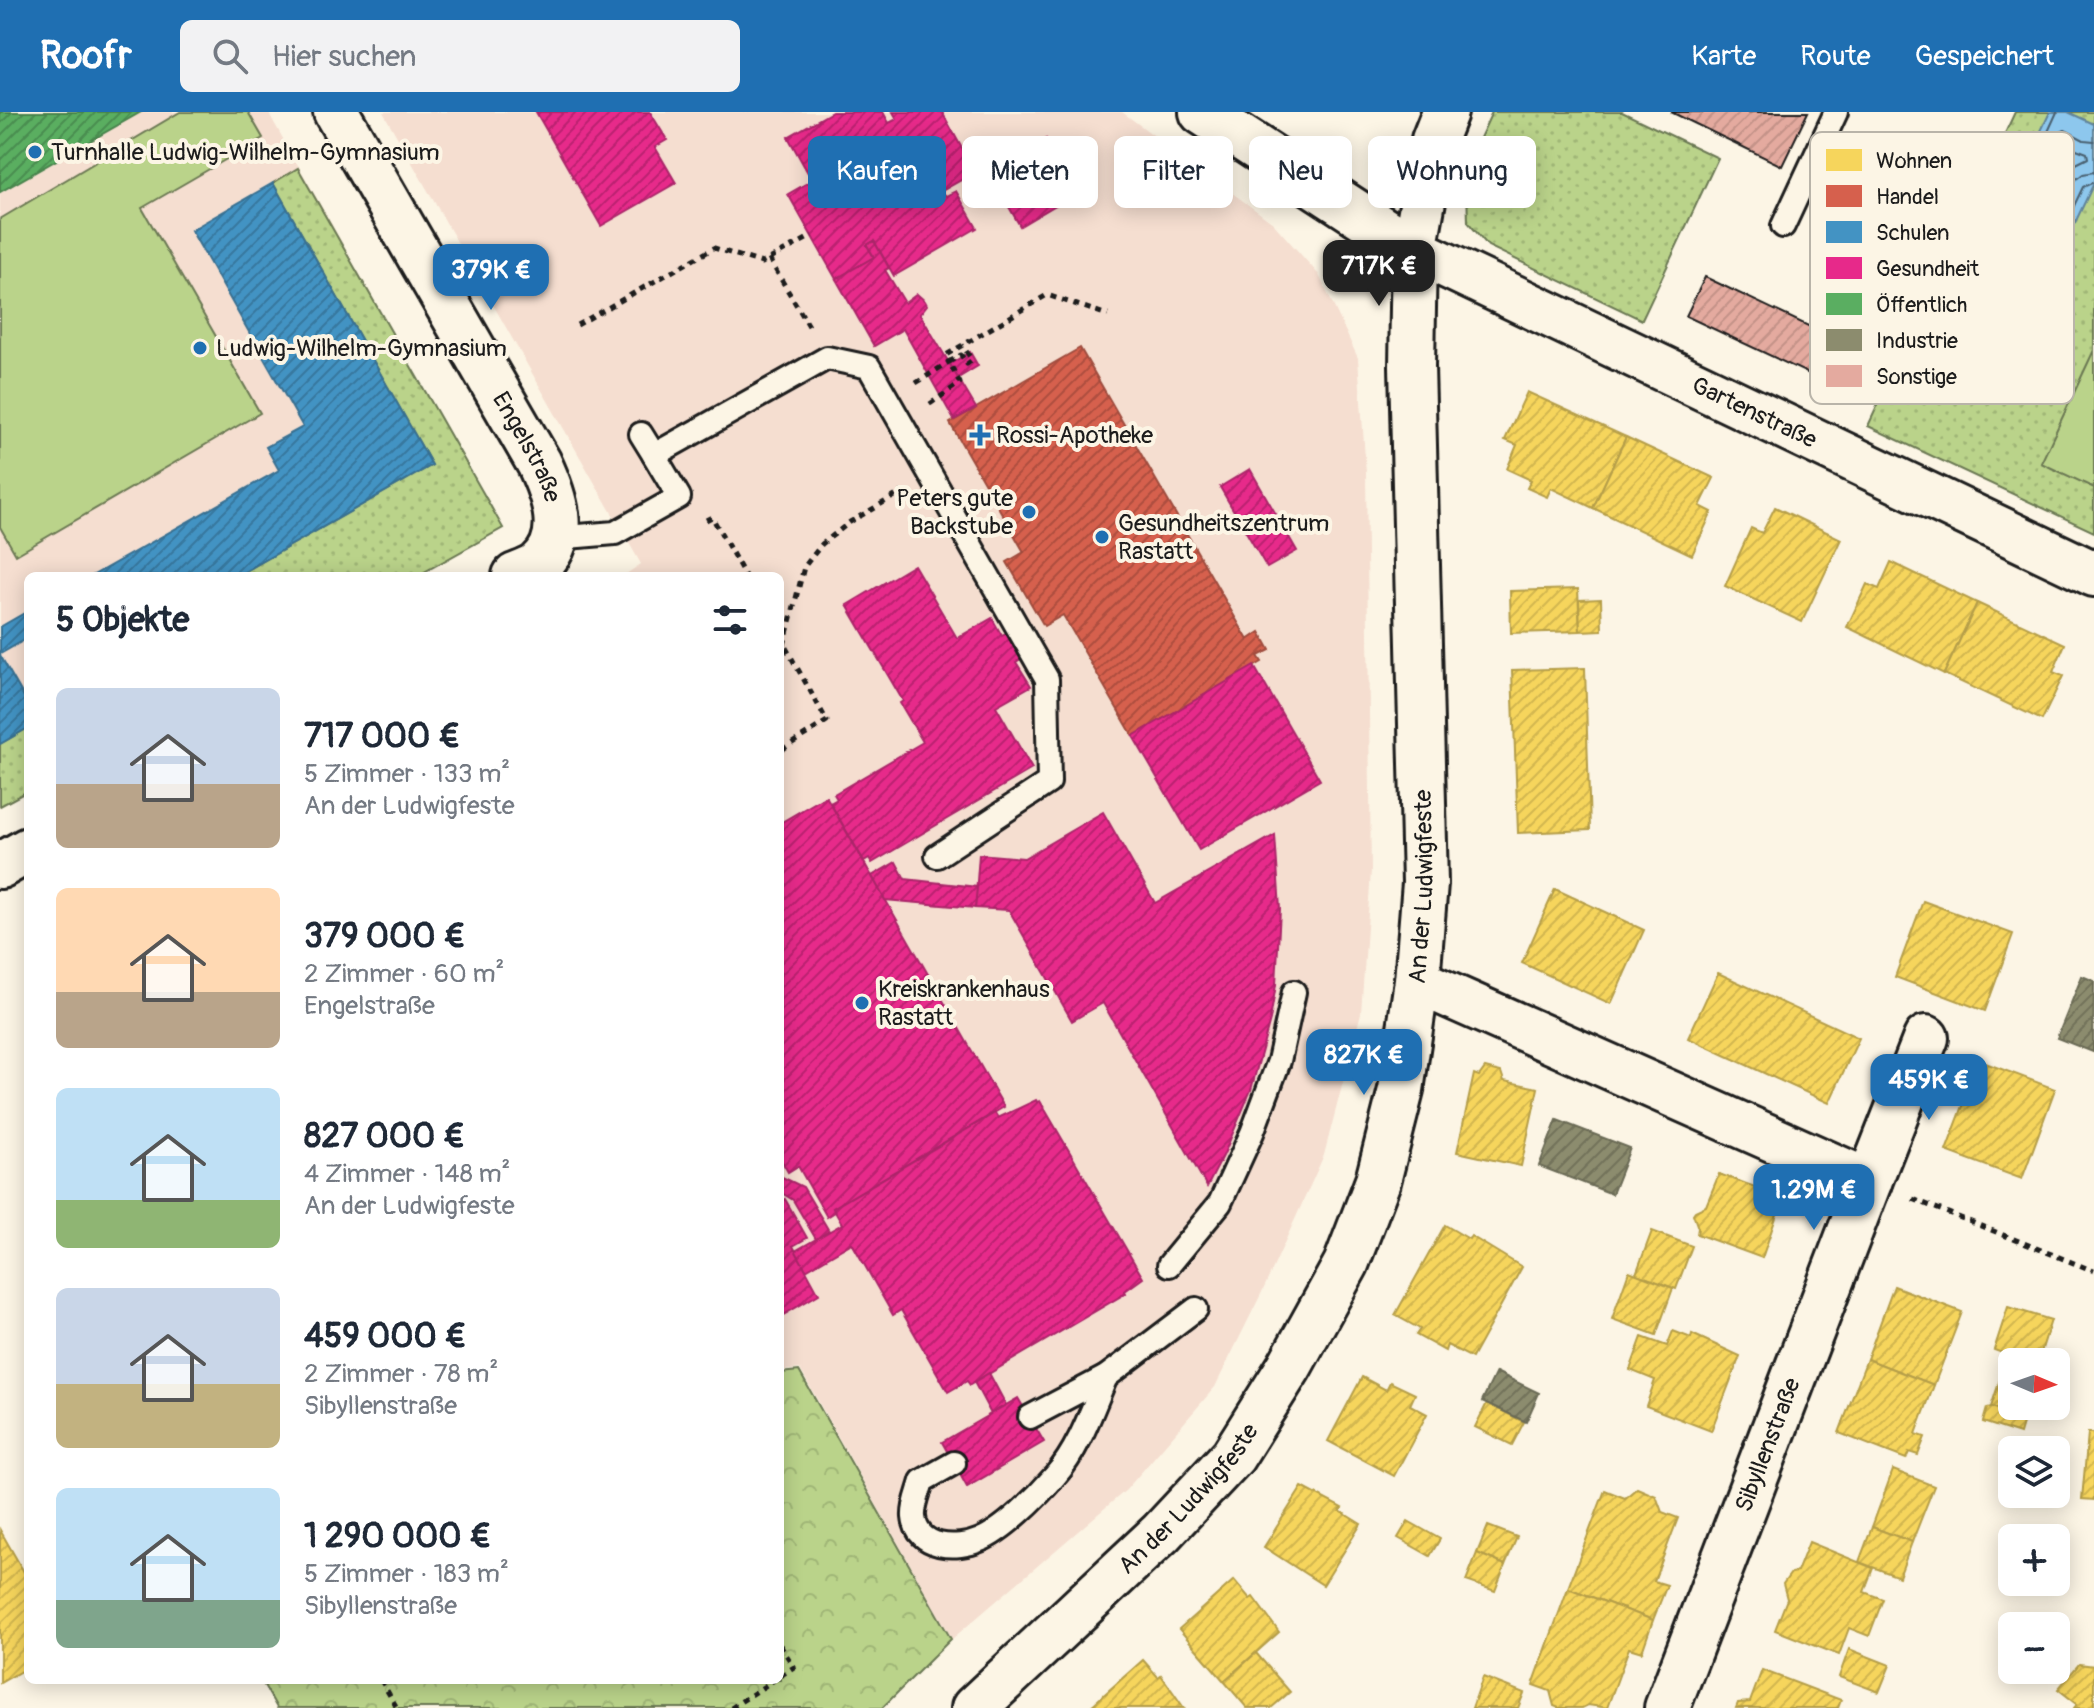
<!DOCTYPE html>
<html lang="de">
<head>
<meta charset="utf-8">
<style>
	body { margin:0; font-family:Pangolin,sans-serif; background:#f2f2f3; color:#1f2937; height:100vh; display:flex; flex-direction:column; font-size:30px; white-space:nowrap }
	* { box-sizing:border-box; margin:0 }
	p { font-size:26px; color:#747a83 }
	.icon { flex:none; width:44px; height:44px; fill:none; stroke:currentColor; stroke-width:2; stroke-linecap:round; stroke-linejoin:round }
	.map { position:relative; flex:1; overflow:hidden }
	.panel { position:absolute; left:24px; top:460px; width:760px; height:1112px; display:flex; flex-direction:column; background:#fff; border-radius:12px; box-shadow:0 4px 20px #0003 }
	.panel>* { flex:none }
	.hud { position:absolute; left:808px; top:24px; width:760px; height:72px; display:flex; gap:16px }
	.needle { width:52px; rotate:92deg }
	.tools { position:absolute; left:1998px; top:1236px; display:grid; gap:16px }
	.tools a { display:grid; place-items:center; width:72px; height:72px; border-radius:12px; background:#fff; box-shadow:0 4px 20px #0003; font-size:40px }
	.price { position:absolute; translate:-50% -68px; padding:0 18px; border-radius:16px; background:#1f6fb2; color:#fff; font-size:26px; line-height:52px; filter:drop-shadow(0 2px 4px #0008) }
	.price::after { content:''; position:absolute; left:50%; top:48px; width:24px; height:18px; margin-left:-12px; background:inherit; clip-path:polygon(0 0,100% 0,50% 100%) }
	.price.on { background:#222; color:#fff }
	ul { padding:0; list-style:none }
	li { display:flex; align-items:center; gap:24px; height:200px; padding:0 32px }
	li span { display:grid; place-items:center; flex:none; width:224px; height:160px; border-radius:12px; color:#555 }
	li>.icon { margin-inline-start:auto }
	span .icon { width:96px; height:96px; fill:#fffc; stroke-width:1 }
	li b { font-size:34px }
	h2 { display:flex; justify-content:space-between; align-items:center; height:96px; padding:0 32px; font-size:34px }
	.tag { padding:0 28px; border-radius:12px; background:#fff; box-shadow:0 4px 20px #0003; font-size:28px; line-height:72px }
	.tag.on { background:#1f6fb2; color:#fff }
	header { display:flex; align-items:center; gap:48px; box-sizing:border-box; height:112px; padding:0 40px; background:#1f6fb2; color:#fff }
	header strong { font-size:38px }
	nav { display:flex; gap:44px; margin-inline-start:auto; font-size:28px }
	.search { width:560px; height:72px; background:#f2f2f3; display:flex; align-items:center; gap:20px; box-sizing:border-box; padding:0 28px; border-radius:12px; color:#747a83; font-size:30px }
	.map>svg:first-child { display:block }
</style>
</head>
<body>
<header>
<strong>Roofr</strong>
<div class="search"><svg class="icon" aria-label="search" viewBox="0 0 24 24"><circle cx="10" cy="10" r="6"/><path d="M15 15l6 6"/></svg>Hier suchen</div>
<nav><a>Karte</a><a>Route</a><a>Gespeichert</a></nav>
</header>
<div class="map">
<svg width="2094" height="1596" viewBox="0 0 2094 1596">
	<defs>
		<pattern id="grass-dots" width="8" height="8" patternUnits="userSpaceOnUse" patternTransform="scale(2)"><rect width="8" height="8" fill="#bad38a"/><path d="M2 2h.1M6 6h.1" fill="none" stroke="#9fb576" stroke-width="1.8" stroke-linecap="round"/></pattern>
		<pattern id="forest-crowns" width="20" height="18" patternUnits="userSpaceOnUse" patternTransform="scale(2)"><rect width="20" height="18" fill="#bad38a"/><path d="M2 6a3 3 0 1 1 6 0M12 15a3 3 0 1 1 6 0" fill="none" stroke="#9fb576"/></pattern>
		<pattern id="homes-hatch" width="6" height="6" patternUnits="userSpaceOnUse" patternTransform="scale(2)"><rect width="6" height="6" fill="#f6d55c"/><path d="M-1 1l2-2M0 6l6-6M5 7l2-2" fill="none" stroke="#d2b64f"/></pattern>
		<pattern id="shops-hatch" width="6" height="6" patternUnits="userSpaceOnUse" patternTransform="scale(2)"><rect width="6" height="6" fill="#d6604d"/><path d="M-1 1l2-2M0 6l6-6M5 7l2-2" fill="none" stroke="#ad4e3f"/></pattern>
		<pattern id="schools-hatch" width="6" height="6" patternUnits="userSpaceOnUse" patternTransform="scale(2)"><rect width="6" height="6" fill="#4393c3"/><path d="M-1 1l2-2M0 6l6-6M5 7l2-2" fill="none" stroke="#37779e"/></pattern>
		<pattern id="health-hatch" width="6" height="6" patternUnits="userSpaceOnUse" patternTransform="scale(2)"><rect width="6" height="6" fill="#e7298a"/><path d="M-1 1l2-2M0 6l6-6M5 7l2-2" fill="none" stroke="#ba2270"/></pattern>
		<pattern id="public-hatch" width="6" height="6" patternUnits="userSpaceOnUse" patternTransform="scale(2)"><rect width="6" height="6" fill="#5aae61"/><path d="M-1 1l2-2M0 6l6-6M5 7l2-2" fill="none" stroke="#4a8d4f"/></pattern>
		<pattern id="industry-hatch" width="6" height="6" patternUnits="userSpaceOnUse" patternTransform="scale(2)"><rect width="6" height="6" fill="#8c8c6e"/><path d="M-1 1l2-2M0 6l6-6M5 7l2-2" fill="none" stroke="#72725a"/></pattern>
		<pattern id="building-hatch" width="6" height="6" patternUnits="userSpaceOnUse" patternTransform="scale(2)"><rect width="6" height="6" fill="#e4aa9f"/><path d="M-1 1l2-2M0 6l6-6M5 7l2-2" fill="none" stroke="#c39288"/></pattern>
	</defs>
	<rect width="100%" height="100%" fill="#fcf5e5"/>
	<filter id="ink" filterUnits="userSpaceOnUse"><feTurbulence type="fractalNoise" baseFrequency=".0125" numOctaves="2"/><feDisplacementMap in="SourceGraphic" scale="16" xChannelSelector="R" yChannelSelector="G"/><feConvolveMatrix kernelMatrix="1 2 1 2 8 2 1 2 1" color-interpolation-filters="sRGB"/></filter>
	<g filter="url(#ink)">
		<g fill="#f5ded0">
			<polygon points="0,0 268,0 503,416 417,464 28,464 28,679 0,694"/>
			<polygon points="383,0 1122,0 1273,111 1319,163 1358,246 1366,361 1371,759 1361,901 1324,1043 1264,1176 1215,1275 1126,1378 952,1527 800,1257 780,1259 780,464 623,464 641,452"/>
		</g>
		<g fill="url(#grass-dots)" stroke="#6b7853" stroke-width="2">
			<polygon points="1492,0 1622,0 1718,46 1642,208 1488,134 1468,110 1467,78 1479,28"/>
			<polygon points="2015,0 2094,0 2094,420 1868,314"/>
			<polygon points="298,56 503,416 417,464 237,464 432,353 273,71"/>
			<polygon points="28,616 28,679 0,694 0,632"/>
		</g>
		<polygon fill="url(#forest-crowns)" stroke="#6b7853" stroke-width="2" points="799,1259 951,1527 882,1596 277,1596 261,1568 780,1568 780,1261"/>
		<g fill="#bad38a" stroke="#6b7853" stroke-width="2">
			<polygon points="180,0 248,0 263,26 142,96 260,301 16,443 0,415 0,107"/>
			<polygon points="2094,238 2094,376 2041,351"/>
		</g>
		<polygon fill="#8dc7ed" stroke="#608399" stroke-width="2" points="2050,0 2068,0 2094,12 2094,71 2040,184 1977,154"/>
		<g fill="url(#homes-hatch)" stroke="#b59e49" stroke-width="2">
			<polygon points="1527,280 1626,325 1593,396 1551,376 1547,385 1527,376 1531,368 1507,357 1517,333 1505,328"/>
			<polygon points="1626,325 1714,366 1700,394 1712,400 1692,443 1593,396"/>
			<polygon points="1775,395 1841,427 1802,510 1725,474 1751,416 1762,421"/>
			<polygon points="1891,450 1977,491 1944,562 1847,515 1867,472 1879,477"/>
			<polygon points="1578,477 1580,519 1511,521 1510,479"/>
			<polygon points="1601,487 1602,518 1580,519 1579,488"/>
			<polygon points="1977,491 2065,532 2053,560 2063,564 2042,608 1944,562"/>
			<polygon points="1585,556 1590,718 1518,721 1512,558"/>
			<polygon points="1555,777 1644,818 1611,892 1522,851"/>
			<polygon points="1923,789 2013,822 1985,899 1895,865"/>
			<polygon points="1718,861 1859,926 1829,991 1688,926"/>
			<polygon points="1980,949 2055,977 2022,1067 1946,1039"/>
			<polygon points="1485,956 1501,960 1504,969 1538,976 1521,1054 1457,1040 1474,962 1479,964"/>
			<polygon points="1719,1062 1783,1085 1762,1146 1697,1122 1698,1116 1693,1102 1695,1099 1706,1094"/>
			<polygon points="1445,1113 1469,1127 1471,1124 1522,1155 1472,1246 1447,1233 1445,1239 1416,1223 1420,1217 1395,1203"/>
			<polygon points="1652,1119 1692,1134 1676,1177 1636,1162"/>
			<polygon points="1629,1159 1673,1176 1656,1223 1612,1207"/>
			<polygon points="1894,1174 1962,1200 1934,1273 1867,1247"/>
			<polygon points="2008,1195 2051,1208 2038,1250 2012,1250 2012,1294 2029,1294 2025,1305 1991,1295 2008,1243 1994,1238"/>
			<polygon points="1673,1219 1691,1226 1692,1222 1740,1244 1711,1319 1646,1294 1655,1268 1630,1258 1642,1225 1667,1234"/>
			<polygon points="1867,1247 1934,1273 1916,1322 1925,1325 1918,1343 1909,1340 1906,1347 1839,1321"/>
			<polygon points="1362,1265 1386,1278 1390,1270 1415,1282 1410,1293 1427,1302 1394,1364 1328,1329"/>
			<polygon points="1487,1291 1524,1310 1512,1333 1475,1315"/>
			<polygon points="1991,1295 2025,1305 2020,1322 1983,1310 1987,1296"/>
			<polygon points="2088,1321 2094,1321 2094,1388 2082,1387"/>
			<polygon points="1893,1358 1934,1374 1912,1430 1872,1415"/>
			<polygon points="1302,1375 1342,1396 1340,1399 1361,1412 1323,1473 1264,1435"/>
			<polygon points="1637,1376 1656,1384 1662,1400 1678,1406 1654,1469 1667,1473 1653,1508 1568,1476 1605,1378 1625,1386"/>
			<polygon points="1408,1409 1440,1427 1430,1444 1398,1426"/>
			<polygon points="1488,1414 1517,1425 1505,1453 1477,1441"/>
			<polygon points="1872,1415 1912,1430 1899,1465 1859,1450"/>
			<polygon points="0,1418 28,1467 28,1555 0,1571"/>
			<polygon points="1809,1430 1873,1456 1864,1480 1883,1487 1869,1524 1849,1516 1839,1543 1775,1518 1787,1487 1783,1472 1791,1461 1797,1460"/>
			<polygon points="1477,1441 1505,1453 1495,1479 1466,1469"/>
			<polygon points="1234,1468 1250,1487 1253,1485 1279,1520 1224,1569 1179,1517"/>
			<polygon points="1568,1476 1653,1508 1642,1540 1629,1536 1607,1596 1588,1593 1582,1596 1559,1596 1554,1594 1550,1579 1533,1573"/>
			<polygon points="1849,1537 1890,1553 1879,1580 1839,1565"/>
			<polygon points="1256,1541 1290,1580 1271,1596 1247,1596 1224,1569"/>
			<polygon points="1143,1548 1158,1565 1161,1563 1184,1596 1089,1596"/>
			<polygon points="2079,1552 2094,1554 2094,1596 2074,1596 2077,1592 2058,1577"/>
			<polygon points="1762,1558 1841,1588 1838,1596 1736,1596 1738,1591 1750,1590"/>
			<polygon points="1483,1565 1524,1581 1518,1596 1472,1596"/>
		</g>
		<polygon fill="url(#shops-hatch)" stroke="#9e4c3e" stroke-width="2" points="1080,236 1248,528 1260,520 1270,538 1258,544 1262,550 1133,624 1063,503 1044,514 1007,450 1024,440 950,311"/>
		<g fill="url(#schools-hatch)" stroke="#376f91" stroke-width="2">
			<polygon points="273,71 432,353 237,464 92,464 279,358 266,335 303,315 191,118"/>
			<polygon points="28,499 28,526 0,542 0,515"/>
			<polygon points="0,543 28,592 28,616 0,632"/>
		</g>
		<g fill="url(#health-hatch)" stroke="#aa2569" stroke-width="2">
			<polygon points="536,0 650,0 667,28 655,35 676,71 601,114"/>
			<polygon points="832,0 883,0 889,11 897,7 893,0 942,0 975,60 942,79 946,84 956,79 977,116 894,164 874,129 867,133 874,145 836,167 788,82 823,62 819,56 808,61 788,25"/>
			<polygon points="1046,27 1076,81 1020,114 989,60"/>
			<polygon points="874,129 889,156 885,158 905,191 917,182 925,189 927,193 920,202 976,296 954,308 903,217 874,234 836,167 874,145 867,133"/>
			<polygon points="970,240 978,254 958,266 950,252"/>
			<polygon points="1250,357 1297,439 1267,456 1220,375"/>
			<polygon points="914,453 957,526 992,506 1002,524 1009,520 1024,545 1016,550 1031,574 996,594 1032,657 872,751 869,746 864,749 830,691 837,687 834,682 923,630 900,591 903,589 847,493"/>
			<polygon points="1254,554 1320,668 1199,738 1133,624"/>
			<polygon points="826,684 1004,995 833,1096 835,1100 827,1105 798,1054 788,1060 780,1046 780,711"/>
			<polygon points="1103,700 1155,791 1275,723 1280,797 1276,873 1270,908 1251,978 1224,1042 1207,1075 1103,891 1072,909 1009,798 975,796 979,742 1024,746"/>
			<polygon points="896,750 905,767 977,775 975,796 885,788 872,764"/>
			<polygon points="1036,988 1037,990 1040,989 1143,1166 1125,1179 1126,1181 970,1273 967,1269 948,1280 901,1198 893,1203 852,1131 806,1158 795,1139 842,1112 833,1096 995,1001 998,1006"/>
			<polygon points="780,1064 803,1075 829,1119 816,1127 793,1088 780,1080"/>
			<polygon points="785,1087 807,1126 793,1134 819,1182 780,1205 780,1090"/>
			<polygon points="989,1261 1006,1293 991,1302 974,1270"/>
			<polygon points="1018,1286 1044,1330 967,1375 942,1330"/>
		</g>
		<polygon fill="url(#public-hatch)" stroke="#47824c" stroke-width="2" points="0,0 141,0 0,80"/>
		<g fill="url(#industry-hatch)" stroke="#6a6a55" stroke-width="2">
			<polygon points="2082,864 2094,869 2093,940 2057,926"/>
			<polygon points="1557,1008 1630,1036 1612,1082 1539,1054"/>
			<polygon points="1496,1260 1539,1281 1526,1310 1482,1289"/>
		</g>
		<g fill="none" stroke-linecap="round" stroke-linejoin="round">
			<g stroke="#496070" stroke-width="2">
				<polyline points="2057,0 1990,147 1990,151 2037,171 2083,75 2094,70"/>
				<polyline points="2094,29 2084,28 2065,18 2061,20 2003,142 2004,147 2029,158 2033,158 2075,68 2083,62 2094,60"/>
				<polygon points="2071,35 2087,41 2088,46 2074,53 2065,62 2028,140 2022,142 2019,136 2066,37"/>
			</g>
		</g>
		<g fill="url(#building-hatch)" stroke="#1c1c1c" stroke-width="2">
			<polygon points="1671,0 1808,0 1782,54"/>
			<polygon points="1705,165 1874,245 1856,284 1686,204"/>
		</g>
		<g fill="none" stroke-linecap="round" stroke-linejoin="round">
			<g stroke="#1c1c1c" stroke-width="28">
				<g id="service">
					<polyline points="1783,114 1836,0"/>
					<polyline points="641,322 654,343 827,246 869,255 1047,567 1049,670 937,744"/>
					<polyline points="555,426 615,421 679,385 654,343"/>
					<polyline points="1169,1153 1220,1091 1252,1021 1279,949 1294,880"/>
					<polyline points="1030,1305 1106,1265 1196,1197"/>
					<path d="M954,1351L922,1369C919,1381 913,1393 914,1405C917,1437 957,1438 980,1428C1004,1418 1037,1385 1055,1364C1079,1337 1092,1298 1106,1265"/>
				</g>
			</g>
			<g stroke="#1c1c1c" stroke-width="50">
				<g id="minor">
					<path id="s1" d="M336,0L539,351C553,381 571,426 538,453C532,458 522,461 515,464"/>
					<path id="s2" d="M1202,0L1414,138L2094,462"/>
					<polyline points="0,754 28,738"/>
					<polyline points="1417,869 1869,1070 1667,1596"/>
					<polyline points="1869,1070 1926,926"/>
				</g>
			</g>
			<g stroke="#1c1c1c" stroke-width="50">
				<g id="tertiary">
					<path id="s3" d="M974,1596L1161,1421L1233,1344L1289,1255L1346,1152L1378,1069L1401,978L1417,869L1425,771L1412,254L1414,138L1434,28L1445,0"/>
				</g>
			</g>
			<g stroke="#1c1c1c" stroke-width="5" stroke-dasharray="6 6" stroke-linecap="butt">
				<polyline points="769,147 809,214"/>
				<polyline points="577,213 714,136 762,151 812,124"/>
				<polyline points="916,271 949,250 946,243 1047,183 1108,203"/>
				<polyline points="930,292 960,271 949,250 961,243 967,252 972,248 962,233"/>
				<polyline points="706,408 712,405 745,464"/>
				<polyline points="780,525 827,609 780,639"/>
				<polyline points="784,533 804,455 822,432 850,410 902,380"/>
				<polyline points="1913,1087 2094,1159"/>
				<polyline points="780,1533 794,1555 780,1564"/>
				<polyline points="381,1568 397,1596"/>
				<polyline points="731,1596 774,1568"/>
			</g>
			<use href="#service" stroke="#fcf5e5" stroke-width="22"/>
			<use href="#minor" stroke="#fcf5e5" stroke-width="44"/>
			<use href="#tertiary" stroke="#fcf5e5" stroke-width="44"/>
		</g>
	</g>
	<g fill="#1f6fb2" stroke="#fcf5e5" stroke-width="3">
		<circle cx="35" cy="40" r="8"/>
		<circle cx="200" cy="236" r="8"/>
		<path d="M976 311h8v8h8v8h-8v8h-8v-8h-8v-8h8z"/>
		<circle cx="1029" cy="400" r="8"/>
		<circle cx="1102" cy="425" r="8"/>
		<circle cx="862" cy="891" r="8"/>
	</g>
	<g text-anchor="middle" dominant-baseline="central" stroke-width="8" stroke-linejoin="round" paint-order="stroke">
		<g font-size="24" fill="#1c1c1c" stroke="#fcf5e5" text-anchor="start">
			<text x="51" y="40">Turnhalle Ludwig-Wilhelm-Gymnasium</text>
			<text x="216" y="236">Ludwig-Wilhelm-Gymnasium</text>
			<text x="996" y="323">Rossi-Apotheke</text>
			<text x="1013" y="386" text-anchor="end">Peters gute<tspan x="1013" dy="28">Backstube</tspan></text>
			<text x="1118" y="411">Gesundheitszentrum<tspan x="1118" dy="28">Rastatt</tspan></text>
			<text x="878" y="877">Kreiskrankenhaus<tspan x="878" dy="28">Rastatt</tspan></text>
		</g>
		<g font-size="24" fill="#1c1c1c" stroke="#fcf5e5">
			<text stroke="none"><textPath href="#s2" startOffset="630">Gartenstraße</textPath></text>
			<text stroke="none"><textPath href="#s1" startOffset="386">Engelstraße</textPath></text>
			<text stroke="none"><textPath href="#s3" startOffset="972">An der Ludwigfeste</textPath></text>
			<text transform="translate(1768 1333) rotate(-69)">Sibyllenstraße</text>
			<text stroke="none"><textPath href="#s3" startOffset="300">An der Ludwigfeste</textPath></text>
		</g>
	</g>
	<rect x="1810" y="20" width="264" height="272" rx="12" fill="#fcf5e5" stroke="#b9b4a9" stroke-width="2"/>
	<rect x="1826" y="37" width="36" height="22" fill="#f6d55c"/>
	<rect x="1826" y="73" width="36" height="22" fill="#d6604d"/>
	<rect x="1826" y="109" width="36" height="22" fill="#4393c3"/>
	<rect x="1826" y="145" width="36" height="22" fill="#e7298a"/>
	<rect x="1826" y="181" width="36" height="22" fill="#5aae61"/>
	<rect x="1826" y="217" width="36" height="22" fill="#8c8c6e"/>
	<rect x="1826" y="253" width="36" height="22" fill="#e4aa9f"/>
	<g font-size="22" fill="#1c1c1c">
		<text x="1876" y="56">Wohnen</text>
		<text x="1876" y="92">Handel</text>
		<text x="1876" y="128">Schulen</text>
		<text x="1876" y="164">Gesundheit</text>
		<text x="1876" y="200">Öffentlich</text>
		<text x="1876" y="236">Industrie</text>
		<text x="1876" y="272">Sonstige</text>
	</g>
</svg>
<div class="tools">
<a><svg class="needle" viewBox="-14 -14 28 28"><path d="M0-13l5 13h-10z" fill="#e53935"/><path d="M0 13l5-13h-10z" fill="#747a83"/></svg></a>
<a><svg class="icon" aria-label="layers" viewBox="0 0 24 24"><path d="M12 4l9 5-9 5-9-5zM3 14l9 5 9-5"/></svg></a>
<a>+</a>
<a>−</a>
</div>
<b class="price on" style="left:1379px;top:196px">717K €</b>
<b class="price" style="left:491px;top:200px">379K €</b>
<b class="price" style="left:1364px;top:985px">827K €</b>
<b class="price" style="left:1929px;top:1010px">459K €</b>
<b class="price" style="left:1814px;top:1120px">1.29M €</b>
<div class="hud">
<a class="tag on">Kaufen</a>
<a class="tag">Mieten</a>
<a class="tag">Filter</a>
<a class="tag">Neu</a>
<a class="tag">Wohnung</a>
</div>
<section class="panel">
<h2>5 Objekte<svg class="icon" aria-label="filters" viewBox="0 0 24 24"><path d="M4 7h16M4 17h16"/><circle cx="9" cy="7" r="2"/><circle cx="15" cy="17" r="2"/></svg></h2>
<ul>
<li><span style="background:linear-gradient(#c9d6e8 60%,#b9a48a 0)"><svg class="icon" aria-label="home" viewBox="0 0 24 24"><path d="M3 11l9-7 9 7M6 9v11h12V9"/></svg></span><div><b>717 000 €</b><p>5 Zimmer · 133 m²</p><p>An der Ludwigfeste</p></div></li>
<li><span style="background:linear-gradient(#ffd9b3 65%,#b9a48a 0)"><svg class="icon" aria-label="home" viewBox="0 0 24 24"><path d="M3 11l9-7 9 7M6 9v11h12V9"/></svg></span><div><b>379 000 €</b><p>2 Zimmer · 60 m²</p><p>Engelstraße</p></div></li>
<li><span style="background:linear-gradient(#bfe0f5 70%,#8fb573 0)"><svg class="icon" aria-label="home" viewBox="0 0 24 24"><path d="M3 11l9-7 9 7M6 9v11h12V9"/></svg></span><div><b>827 000 €</b><p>4 Zimmer · 148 m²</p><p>An der Ludwigfeste</p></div></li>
<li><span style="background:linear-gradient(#c9d6e8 60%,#c2b280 0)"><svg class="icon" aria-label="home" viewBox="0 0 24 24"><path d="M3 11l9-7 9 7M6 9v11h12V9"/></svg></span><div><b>459 000 €</b><p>2 Zimmer · 78 m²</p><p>Sibyllenstraße</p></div></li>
<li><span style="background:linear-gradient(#bfe0f5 70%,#7fa58c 0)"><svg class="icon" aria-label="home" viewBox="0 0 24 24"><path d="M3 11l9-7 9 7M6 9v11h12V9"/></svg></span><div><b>1 290 000 €</b><p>5 Zimmer · 183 m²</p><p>Sibyllenstraße</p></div></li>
</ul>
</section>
</div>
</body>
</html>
